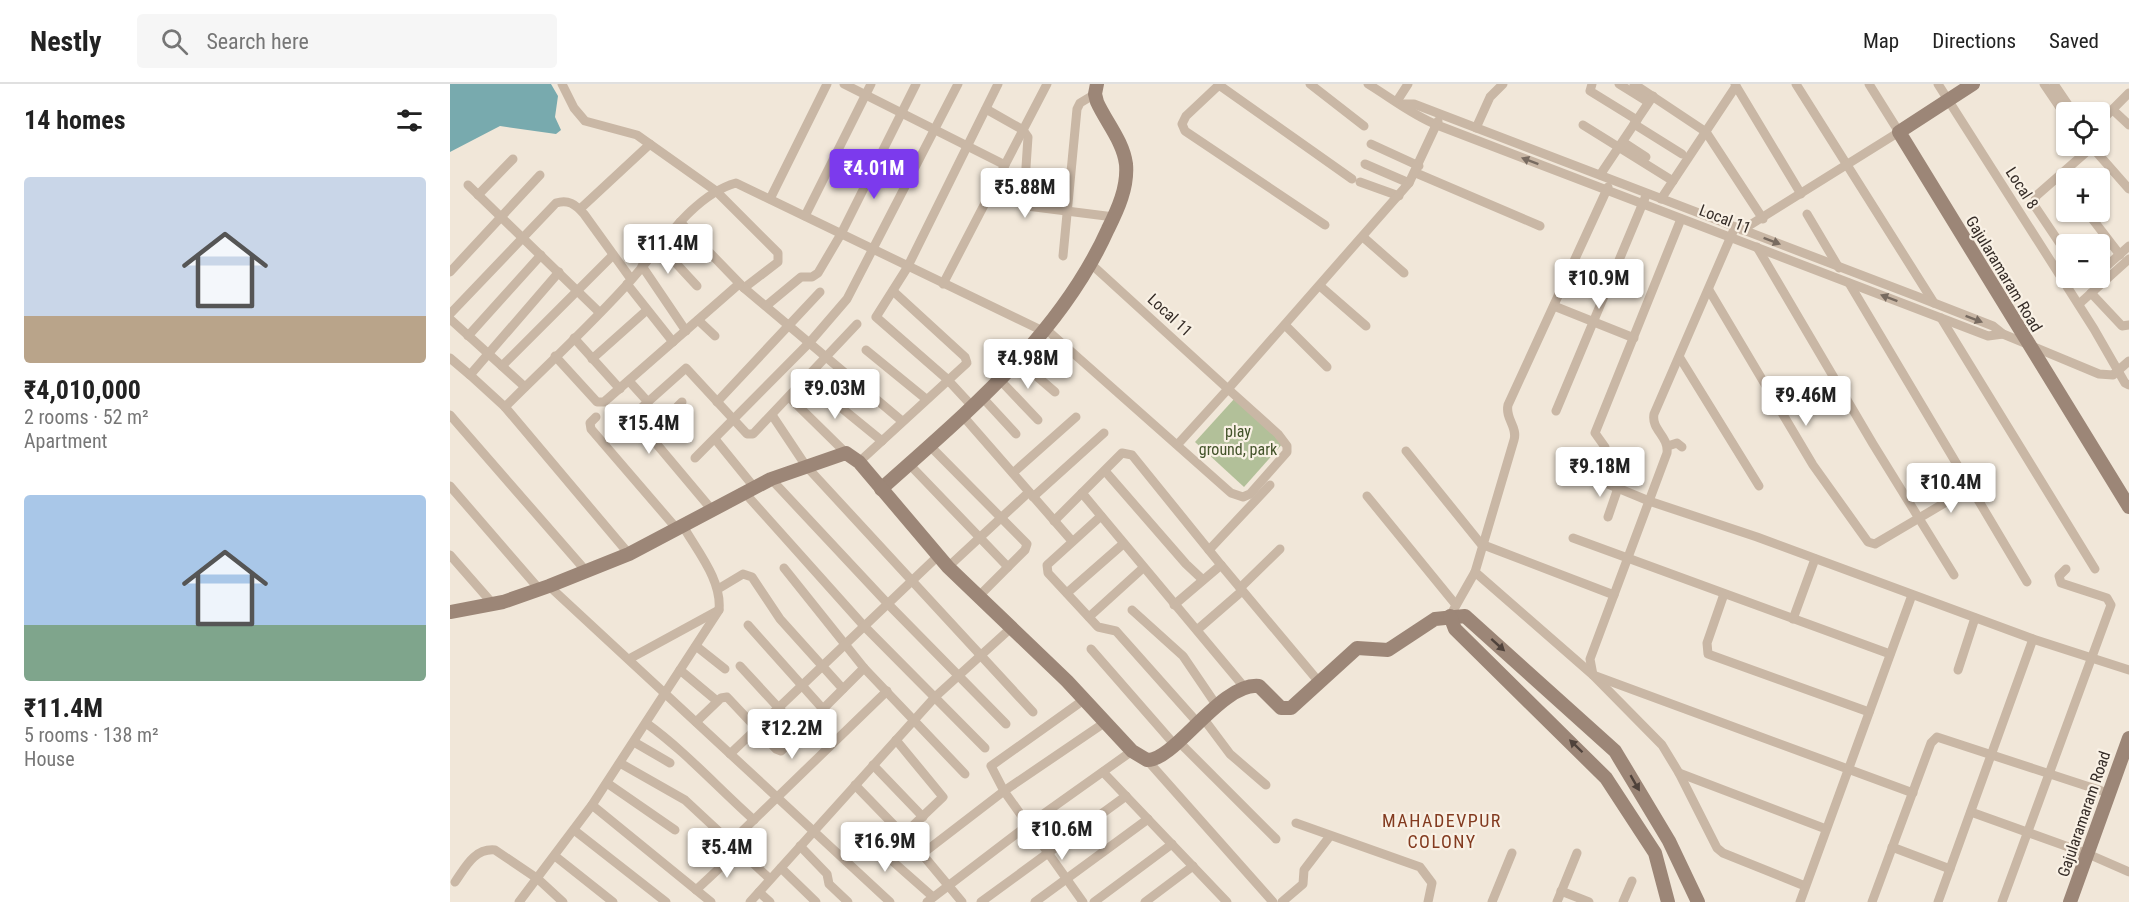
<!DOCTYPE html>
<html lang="en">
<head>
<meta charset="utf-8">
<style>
	body { margin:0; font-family:"Roboto Condensed",sans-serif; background:#f6f6f6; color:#222; height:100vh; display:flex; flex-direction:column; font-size:22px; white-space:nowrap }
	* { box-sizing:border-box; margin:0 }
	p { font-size:20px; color:#767676 }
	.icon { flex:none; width:33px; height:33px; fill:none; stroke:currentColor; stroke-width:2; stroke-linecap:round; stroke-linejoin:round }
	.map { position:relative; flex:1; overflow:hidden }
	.drawer { display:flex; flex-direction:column; background:#fff; width:450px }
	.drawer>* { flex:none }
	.fabs { position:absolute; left:1606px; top:18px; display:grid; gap:12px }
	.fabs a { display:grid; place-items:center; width:54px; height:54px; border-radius:6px; background:#fff; box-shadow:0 2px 4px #0004; font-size:30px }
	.price { position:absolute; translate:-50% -51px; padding:0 14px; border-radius:6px; background:#fff; color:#222; font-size:20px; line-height:39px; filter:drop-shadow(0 2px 3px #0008) }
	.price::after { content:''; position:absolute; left:50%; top:36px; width:18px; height:14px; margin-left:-9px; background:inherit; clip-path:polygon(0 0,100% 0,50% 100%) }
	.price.selected { background:#7c3aed; color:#fff }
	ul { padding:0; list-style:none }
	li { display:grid; align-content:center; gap:12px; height:318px; padding:0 24px }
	li span { display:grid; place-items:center; height:186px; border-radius:6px; color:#555 }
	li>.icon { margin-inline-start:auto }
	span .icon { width:108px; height:108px; fill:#fffc; stroke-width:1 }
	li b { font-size:26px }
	h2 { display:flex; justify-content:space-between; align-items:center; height:72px; padding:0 24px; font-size:26px }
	header { display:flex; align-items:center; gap:36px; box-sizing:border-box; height:84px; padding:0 30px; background:#fff; border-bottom:2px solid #e0e0e0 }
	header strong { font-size:28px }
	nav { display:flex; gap:33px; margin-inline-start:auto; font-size:21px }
	.search { width:420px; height:54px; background:#f6f6f6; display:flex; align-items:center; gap:15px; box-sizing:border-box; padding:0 21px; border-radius:6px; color:#767676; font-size:22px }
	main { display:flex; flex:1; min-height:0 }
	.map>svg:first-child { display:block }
</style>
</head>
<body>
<header>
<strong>Nestly</strong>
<div class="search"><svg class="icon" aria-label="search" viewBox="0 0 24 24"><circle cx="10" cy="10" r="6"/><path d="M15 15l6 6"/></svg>Search here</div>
<nav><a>Map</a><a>Directions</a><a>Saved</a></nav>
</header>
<main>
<section class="drawer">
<h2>14 homes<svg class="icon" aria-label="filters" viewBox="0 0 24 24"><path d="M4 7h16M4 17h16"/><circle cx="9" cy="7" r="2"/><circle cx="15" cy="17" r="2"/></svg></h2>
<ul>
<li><span style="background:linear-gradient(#c9d6e8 75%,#b9a48a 0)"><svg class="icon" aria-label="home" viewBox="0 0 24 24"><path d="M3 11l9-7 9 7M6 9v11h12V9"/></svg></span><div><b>₹4,010,000</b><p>2 rooms · 52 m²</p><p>Apartment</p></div></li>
<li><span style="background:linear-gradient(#a9c7e8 70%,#7fa58c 0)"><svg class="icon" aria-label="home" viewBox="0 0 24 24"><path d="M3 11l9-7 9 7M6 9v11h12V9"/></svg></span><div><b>₹11.4M</b><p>5 rooms · 138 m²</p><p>House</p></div></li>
</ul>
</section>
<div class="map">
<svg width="1679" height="818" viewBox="0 0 1679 818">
	<rect width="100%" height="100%" fill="#f1e7d9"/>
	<polygon fill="#b2c099" points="785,314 835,357 794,403 745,358"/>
	<polygon fill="#78aaae" points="0,0 101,0 108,12 105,33 111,46 106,50 50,42 0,68"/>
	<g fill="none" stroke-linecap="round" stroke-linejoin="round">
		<g stroke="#c9b7a5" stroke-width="9">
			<polyline points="112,0 124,24 135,37 187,51 266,107 328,169 328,178 294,204"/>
			<polyline points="394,0 555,81"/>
			<polyline points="770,0 736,32 732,40 735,47 875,141"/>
			<polyline points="860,0 914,42"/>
			<path d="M918,0C941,14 962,31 987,41L1538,252L1553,250"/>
			<polyline points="1142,0 1140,7 1187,36"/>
			<polyline points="1169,0 1198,18"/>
			<polyline points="1184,0 1256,48 1313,135"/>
			<polyline points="1346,0 1484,219"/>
			<polyline points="1488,0 1644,245 1675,299 1679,301"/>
			<polyline points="1594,0 1617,34"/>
			<polyline points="1604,0 1623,28"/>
			<polyline points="769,1 902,95"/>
			<polyline points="1286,2 1351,110"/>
			<polyline points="947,17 958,0"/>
			<polyline points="953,20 964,20 1466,212 1543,242 1553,250 1649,290 1663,291 1679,277"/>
			<polyline points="536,25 573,46 578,53 574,113 577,122 664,133"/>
			<polyline points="1663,26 1679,41"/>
			<polyline points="1650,38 1679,9"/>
			<polyline points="1184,40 1232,70"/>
			<polyline points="1133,41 1223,97"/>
			<polyline points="1026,44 1040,13 1053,0"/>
			<polyline points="1173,58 1196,73"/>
			<polyline points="921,60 969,82"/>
			<polyline points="915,80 959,99"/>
			<polyline points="966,89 1090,142"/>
			<polyline points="1150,91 1203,12"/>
			<polyline points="1610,91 1617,101"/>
			<polyline points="910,98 949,112"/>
			<polyline points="18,101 149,228"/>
			<polyline points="28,111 63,75"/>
			<polyline points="320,115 377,0"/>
			<polyline points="1211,115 1286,2 1285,0"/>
			<polyline points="130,125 200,60"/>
			<polyline points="1637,128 1670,171"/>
			<polyline points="1357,130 1389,184"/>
			<polyline points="355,132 421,0"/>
			<polyline points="1231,135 1145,349 1155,363 1146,388 1146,395 1199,417 1307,453 1583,555 1679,586"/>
			<polyline points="230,138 294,204 452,337"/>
			<path d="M1285,143L1204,330C1201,346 1219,352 1217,369L1140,575L1143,591L1212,661L1229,689L1267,764L1273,769L1355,802"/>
			<polyline points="1292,146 1449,48 1419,0"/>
			<polyline points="913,153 954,189"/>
			<polyline points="210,162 247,202"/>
			<polyline points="1307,163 1423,360 1504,491"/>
			<polyline points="1617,170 1584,121 1586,112 1642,63 1679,105"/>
			<polyline points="613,172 627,25 630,19 645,10"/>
			<polyline points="641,180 778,305 959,99 988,37"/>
			<polyline points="192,182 236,247"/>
			<polyline points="0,188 90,91"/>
			<polyline points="109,188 20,291 55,323 179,470"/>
			<polyline points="1650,188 1679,162"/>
			<polyline points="1633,194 1638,196 1643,194"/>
			<polyline points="1399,199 1577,498"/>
			<polyline points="177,200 223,258"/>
			<polyline points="493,200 597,0"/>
			<polyline points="870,202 916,242"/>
			<polyline points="1259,206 1363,381 1418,458 1425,460 1520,404"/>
			<polyline points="1641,209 1672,242 1679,241"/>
			<polyline points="1629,220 1679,175"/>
			<polyline points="316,222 351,193 362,193 368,189 391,150 466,0"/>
			<polyline points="1104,222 1184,254"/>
			<path d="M0,230L106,119C118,115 125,120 134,130L181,195"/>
			<polyline points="1491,234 1645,485"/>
			<polyline points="0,235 75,303"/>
			<polyline points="248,236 265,252"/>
			<polyline points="835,241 877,283"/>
			<polyline points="597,246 781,409 793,413 800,410 837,368 837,362 828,350 778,305 728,360"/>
			<polyline points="18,252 91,171"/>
			<polyline points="124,254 170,305"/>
			<polyline points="416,266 476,315"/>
			<polyline points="105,272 147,318 154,318 289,200"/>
			<polyline points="0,274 20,291"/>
			<polyline points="1230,274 1309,402"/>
			<polyline points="142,275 197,226"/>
			<polyline points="568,276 605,308"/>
			<polyline points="52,282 163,171"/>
			<polyline points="356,295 432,357"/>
			<polyline points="549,295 588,336"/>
			<polyline points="179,297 198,318"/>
			<polyline points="531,312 566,350"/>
			<polyline points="339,313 396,369"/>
			<polyline points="232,318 199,351 262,426"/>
			<polyline points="267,318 370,208"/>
			<polyline points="521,321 497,295 426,233 457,184 548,0"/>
			<path d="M55,323C97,281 142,240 182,195C210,164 243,111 286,99L595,248"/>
			<polyline points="1106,327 1195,114"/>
			<polyline points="0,331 136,487"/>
			<polyline points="322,331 356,382 583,628"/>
			<polyline points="512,331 622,457"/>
			<polyline points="146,333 140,339 141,345 227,445"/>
			<polyline points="172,341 236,284 297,350 303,350 407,240"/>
			<polyline points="265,355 304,403"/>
			<polyline points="480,362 577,460 575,466 529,512"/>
			<polyline points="1218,362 1227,359 1232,363"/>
			<polyline points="956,367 1031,460 1164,511"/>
			<polyline points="245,374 360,258 397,215 508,0"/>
			<polyline points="409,378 517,279 515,273 443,207"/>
			<polyline points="459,380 558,483"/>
			<polyline points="655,387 736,480 753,496"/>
			<polyline points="563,389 626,333"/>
			<polyline points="321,395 438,520 556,640"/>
			<polyline points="0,402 90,506"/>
			<polyline points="294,408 414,542 535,664"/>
			<polyline points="632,409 795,604"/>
			<polyline points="917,412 1006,521"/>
			<polyline points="583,413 654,349"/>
			<polyline points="651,432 597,481 598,489 648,543 666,547 747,638"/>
			<polyline points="1158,433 1168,404"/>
			<polyline points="604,437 672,369 682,371 771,481 724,521"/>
			<polyline points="1123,454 1440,570"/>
			<polyline points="759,466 820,401"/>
			<polyline points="0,471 43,520"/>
			<polyline points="771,481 869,598"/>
			<polyline points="498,483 579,408"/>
			<polyline points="334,484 414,584 515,690"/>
			<polyline points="1025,488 1143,591 1463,709"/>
			<polyline points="99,502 440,818"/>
			<polyline points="790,504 830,465"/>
			<polyline points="268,505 293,490 302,493 330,535 393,605"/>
			<polyline points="617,509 673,460"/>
			<polyline points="1274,510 1257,559 1258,570 1419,628"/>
			<polyline points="682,526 733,572 767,622"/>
			<path d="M1000,532L1025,488L1064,356C1068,343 1055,335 1058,321L1158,103"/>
			<polyline points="639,533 693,484"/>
			<polyline points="1343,535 1365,475"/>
			<polyline points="298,541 373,625"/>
			<polyline points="747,546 792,507"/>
			<polyline points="246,562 275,585"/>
			<polyline points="641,565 724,660"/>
			<polyline points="179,575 269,526"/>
			<polyline points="290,582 350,647"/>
			<polyline points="230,586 267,617"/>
			<polyline points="1508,586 1525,534"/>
			<polyline points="753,634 780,670 816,701"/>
			<polyline points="246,638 271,614 277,613 326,665 331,667 414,584"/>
			<path d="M196,639C235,667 268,704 304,736"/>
			<polyline points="446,656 493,713 453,751"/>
			<polyline points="728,657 826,755"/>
			<polyline points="184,658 220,679"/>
			<polyline points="280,670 488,472"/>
			<polyline points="697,676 823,818"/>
			<polyline points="170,679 235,716 320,795"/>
			<polyline points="423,681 473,733"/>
			<polyline points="653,688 777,818"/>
			<polyline points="1229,689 1376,745"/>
			<polyline points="157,699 225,746"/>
			<polyline points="405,701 472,770 512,818"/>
			<polyline points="142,721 261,818"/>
			<polyline points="1521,728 1638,770 1679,788"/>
			<polyline points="846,739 970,783 982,799 978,818"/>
			<polyline points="406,745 483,813"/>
			<polyline points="124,746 216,818"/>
			<polyline points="282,757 437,607"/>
			<polyline points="350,762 377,790 379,800 398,818"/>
			<polyline points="1442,763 1500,785"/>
			<polyline points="472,770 554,707 657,637"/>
			<polyline points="105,772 163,818"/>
			<polyline points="331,784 366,818"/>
			<path d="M5,798C15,784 24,764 45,766L88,795L113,818"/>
			<polyline points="246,806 290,765"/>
			<polyline points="1111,807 1139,818"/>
			<polyline points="309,808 320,818"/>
			<path d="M69,818L142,721L269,526C272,496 247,467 233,442"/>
			<polyline points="300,818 485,613 561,544"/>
			<polyline points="477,818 578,741 682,667"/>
			<polyline points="531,818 676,712"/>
			<polyline points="585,818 698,735"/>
			<polyline points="633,818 554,707 541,682 635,615"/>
			<polyline points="644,818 722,760"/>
			<polyline points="695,818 743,782"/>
			<polyline points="832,818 853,800 854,786 880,752"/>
			<polyline points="1042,818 1062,769"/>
			<polyline points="1107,818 1127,769"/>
			<polyline points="1173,818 1182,797"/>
			<polyline points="1350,818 1462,511"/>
			<polyline points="1422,818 1481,659 1487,653 1658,709"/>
			<polyline points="1488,818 1583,555"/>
			<polyline points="1552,818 1661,521 1657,514 1611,499 1609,492 1616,485"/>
		</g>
		<g stroke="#9c8677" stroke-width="14">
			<polyline points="1523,0 1449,48 1679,423"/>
			<path d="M431,405C517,328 610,252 658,145C668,125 678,103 676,80C673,57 656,38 647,18L645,10L647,0"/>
			<path d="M0,528L53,518L99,502L179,470L321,395L396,369L409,378L498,483L617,597L682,667L697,676C725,677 771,598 809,602L831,624H841L907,564L938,566L985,535L1015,532L1165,667L1219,757L1248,818"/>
			<polyline points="1000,532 1005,545 1156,694 1205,769 1218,818"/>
			<polyline points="1620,818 1679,654"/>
		</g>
	</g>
	<defs><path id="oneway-solid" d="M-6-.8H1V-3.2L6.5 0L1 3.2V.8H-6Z" transform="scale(1.5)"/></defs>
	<g fill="#786b60">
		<use href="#oneway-solid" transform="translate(1080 77) rotate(-159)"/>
		<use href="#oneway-solid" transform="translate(1322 157) rotate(21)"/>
		<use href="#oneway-solid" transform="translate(1439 214) rotate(-159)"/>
		<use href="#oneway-solid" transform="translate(1524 235) rotate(21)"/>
	</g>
	<g fill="#4f423b">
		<use href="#oneway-solid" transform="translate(1048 561) rotate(42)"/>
		<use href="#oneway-solid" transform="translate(1126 662) rotate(-136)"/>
		<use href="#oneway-solid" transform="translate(1185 699) rotate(60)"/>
	</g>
	<g text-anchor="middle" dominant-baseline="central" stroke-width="4.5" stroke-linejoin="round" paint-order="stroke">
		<g font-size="16" fill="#352c27" stroke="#f9f1e5">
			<text transform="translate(1572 104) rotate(57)">Local 8</text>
			<text transform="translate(1275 135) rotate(21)">Local 11</text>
			<text transform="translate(1554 190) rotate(59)">Gajularamaram Road</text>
			<text transform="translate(720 231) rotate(43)">Local 11</text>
			<text transform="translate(1634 730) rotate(-71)">Gajularamaram Road</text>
		</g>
		<g font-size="16" fill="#43532a" stroke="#f9f1e5">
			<text x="788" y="347">play<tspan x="788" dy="18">ground, park</tspan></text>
		</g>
		<g font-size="18" letter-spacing="1.5" fill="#833b20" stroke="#f9f1e5">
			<text x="992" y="736">MAHADEVPUR<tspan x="992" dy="21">COLONY</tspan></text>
		</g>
	</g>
</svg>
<div class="fabs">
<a><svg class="icon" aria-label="locate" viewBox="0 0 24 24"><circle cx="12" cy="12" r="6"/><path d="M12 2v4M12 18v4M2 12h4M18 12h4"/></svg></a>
<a>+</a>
<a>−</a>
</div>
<b class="price selected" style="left:424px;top:116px">₹4.01M</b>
<b class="price" style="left:575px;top:135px">₹5.88M</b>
<b class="price" style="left:218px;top:191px">₹11.4M</b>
<b class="price" style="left:1149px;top:226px">₹10.9M</b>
<b class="price" style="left:578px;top:306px">₹4.98M</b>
<b class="price" style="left:385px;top:336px">₹9.03M</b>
<b class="price" style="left:1356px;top:343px">₹9.46M</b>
<b class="price" style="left:199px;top:371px">₹15.4M</b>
<b class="price" style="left:1150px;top:414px">₹9.18M</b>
<b class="price" style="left:1501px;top:430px">₹10.4M</b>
<b class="price" style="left:342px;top:676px">₹12.2M</b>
<b class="price" style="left:612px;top:777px">₹10.6M</b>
<b class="price" style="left:435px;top:789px">₹16.9M</b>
<b class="price" style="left:277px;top:795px">₹5.4M</b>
</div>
</main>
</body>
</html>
